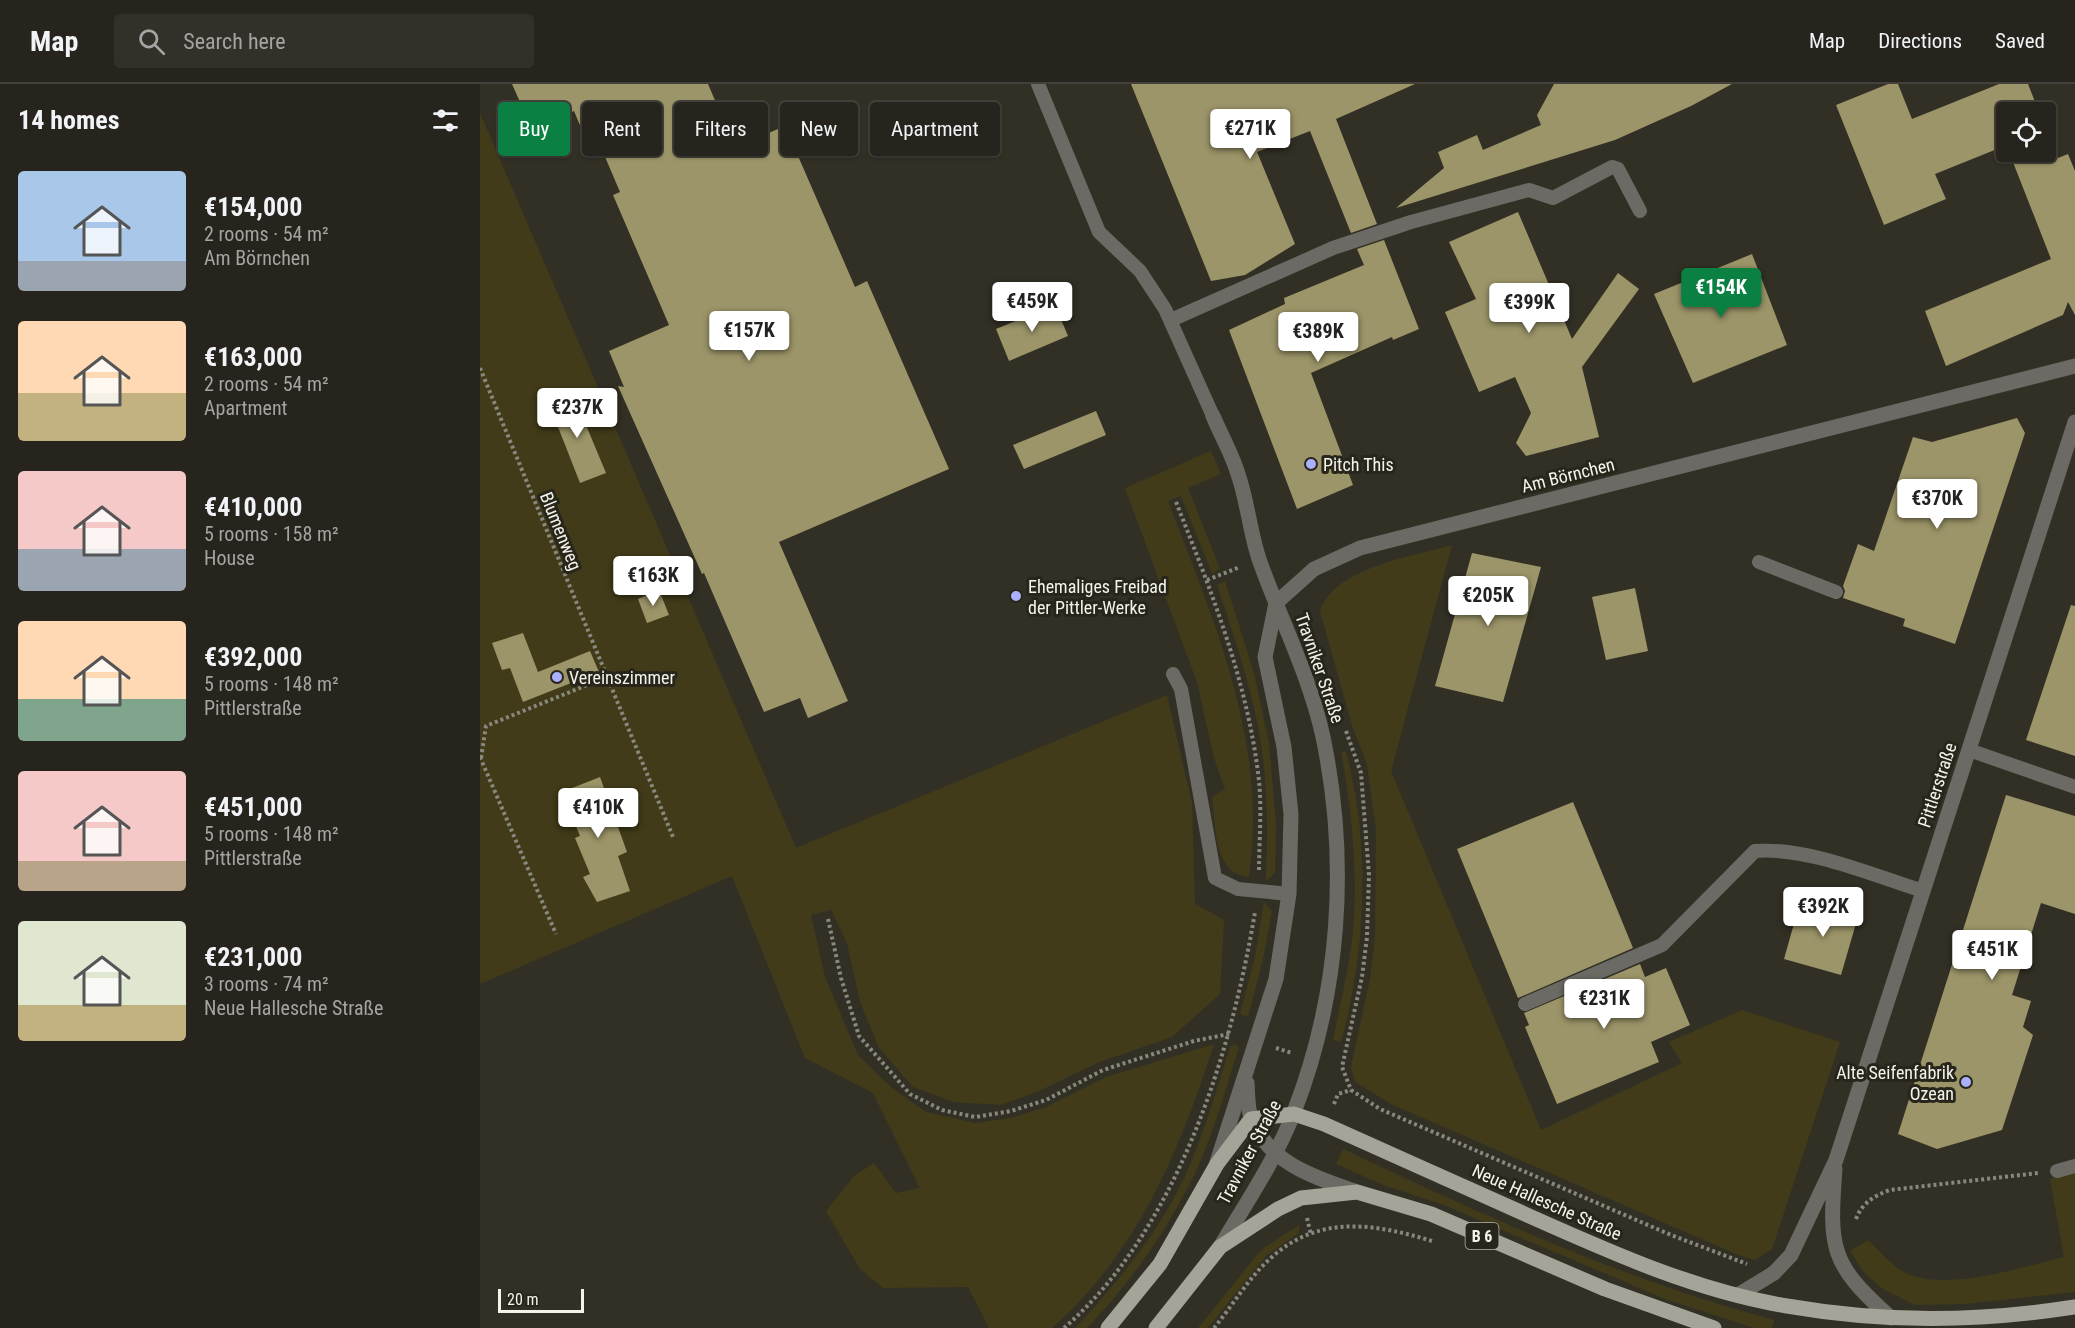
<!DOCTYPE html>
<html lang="en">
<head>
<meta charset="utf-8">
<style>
	body { margin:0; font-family:"Roboto Condensed",sans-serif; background:#323029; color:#f1f3f6; height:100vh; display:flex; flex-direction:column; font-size:22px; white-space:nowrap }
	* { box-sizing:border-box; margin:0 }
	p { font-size:20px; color:#a4a4a3 }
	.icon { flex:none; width:33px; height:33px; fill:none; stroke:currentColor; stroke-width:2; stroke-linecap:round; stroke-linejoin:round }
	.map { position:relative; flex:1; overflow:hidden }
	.details { display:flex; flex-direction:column; background:#26241c; width:480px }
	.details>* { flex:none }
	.guide { position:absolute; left:18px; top:18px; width:570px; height:54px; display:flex; gap:12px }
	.fabs { position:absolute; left:1516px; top:18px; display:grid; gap:12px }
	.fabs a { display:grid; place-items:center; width:60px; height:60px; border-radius:6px; background:#26241c; box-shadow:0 2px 4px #0004,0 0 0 2px #42413b; font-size:30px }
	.scale { position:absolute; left:18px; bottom:15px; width:86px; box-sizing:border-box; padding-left:6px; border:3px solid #f5f4ec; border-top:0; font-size:16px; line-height:21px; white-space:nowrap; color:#f5f4ec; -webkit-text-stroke:4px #28261b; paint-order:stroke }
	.price { position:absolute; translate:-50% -51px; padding:0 14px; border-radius:6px; background:#fff; color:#222; font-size:20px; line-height:39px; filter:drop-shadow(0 2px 3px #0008) }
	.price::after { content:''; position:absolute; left:50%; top:36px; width:18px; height:14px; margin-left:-9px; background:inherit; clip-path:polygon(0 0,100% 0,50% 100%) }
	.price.current { background:#0b8043; color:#fff }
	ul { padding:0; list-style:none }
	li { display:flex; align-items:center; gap:18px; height:150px; padding:0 18px }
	li span { display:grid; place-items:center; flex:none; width:168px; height:120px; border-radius:6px; color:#555 }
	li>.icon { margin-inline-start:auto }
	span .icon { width:72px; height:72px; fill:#fffc; stroke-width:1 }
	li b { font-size:26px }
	h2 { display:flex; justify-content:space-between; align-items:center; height:72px; padding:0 18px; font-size:26px }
	.tag { padding:0 21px; border-radius:6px; background:#26241c; box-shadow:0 2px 4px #0004,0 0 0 2px #42413b; font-size:21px; line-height:54px }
	.tag.current { background:#0b8043; color:#fff }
	header { display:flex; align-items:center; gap:36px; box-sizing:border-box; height:84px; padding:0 30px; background:#26241c; border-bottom:2px solid #42413b }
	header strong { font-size:28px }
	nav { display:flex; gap:33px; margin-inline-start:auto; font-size:21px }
	.search { width:420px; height:54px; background:#323029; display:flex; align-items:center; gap:15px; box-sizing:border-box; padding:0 21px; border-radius:6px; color:#a4a4a3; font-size:22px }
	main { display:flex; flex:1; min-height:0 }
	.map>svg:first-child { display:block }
</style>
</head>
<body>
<header>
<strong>Map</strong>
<div class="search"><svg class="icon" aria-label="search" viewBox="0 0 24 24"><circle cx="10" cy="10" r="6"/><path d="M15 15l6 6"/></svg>Search here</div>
<nav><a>Map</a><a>Directions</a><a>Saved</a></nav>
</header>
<main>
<section class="details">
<h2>14 homes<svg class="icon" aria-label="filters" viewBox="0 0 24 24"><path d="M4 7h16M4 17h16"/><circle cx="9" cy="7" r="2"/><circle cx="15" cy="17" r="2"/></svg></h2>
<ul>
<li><span style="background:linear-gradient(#a9c7e8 75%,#9aa5b1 0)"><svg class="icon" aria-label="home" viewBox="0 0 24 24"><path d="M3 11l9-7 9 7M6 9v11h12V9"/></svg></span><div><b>€154,000</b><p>2 rooms · 54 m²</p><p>Am Börnchen</p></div></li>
<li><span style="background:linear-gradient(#ffd9b3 60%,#c2b280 0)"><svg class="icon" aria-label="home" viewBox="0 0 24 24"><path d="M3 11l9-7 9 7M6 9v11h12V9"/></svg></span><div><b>€163,000</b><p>2 rooms · 54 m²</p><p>Apartment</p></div></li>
<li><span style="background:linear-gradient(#f6c9c9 65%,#9aa5b1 0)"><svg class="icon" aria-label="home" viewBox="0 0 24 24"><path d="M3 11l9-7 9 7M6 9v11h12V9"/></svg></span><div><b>€410,000</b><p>5 rooms · 158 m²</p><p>House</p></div></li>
<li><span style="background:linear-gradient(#ffd9b3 65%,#7fa58c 0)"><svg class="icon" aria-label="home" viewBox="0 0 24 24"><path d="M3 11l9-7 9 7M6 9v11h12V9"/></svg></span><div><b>€392,000</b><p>5 rooms · 148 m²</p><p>Pittlerstraße</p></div></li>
<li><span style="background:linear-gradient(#f6c9c9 75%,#b9a48a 0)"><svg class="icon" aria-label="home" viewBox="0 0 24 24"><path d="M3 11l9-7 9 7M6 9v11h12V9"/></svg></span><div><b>€451,000</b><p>5 rooms · 148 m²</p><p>Pittlerstraße</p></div></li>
<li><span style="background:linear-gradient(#dfe7d0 70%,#c2b280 0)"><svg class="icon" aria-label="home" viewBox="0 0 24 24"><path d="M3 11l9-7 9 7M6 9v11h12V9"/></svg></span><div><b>€231,000</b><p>3 rooms · 74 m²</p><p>Neue Hallesche Straße</p></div></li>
</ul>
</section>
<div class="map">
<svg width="1595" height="1244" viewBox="0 0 1595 1244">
	<rect width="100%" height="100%" fill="#323025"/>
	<g fill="#413b19">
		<path d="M0,29L316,764L687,611L712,719L715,820L744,836L740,910L692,953L617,979L557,1008L520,1021L474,1018L433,1003L399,964L380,918L367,859L351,826L331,831L345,893L378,971L412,1004L446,1028L495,1039L531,1034L566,1023L626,993L734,960C700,1066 658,1168 572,1244H509L488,1203L403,1204L380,1185L346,1127L374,1092L394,1079L416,1109L440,1104L393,1009L325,974L252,792L0,900Z"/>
		<path d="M731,367L741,390L708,404L740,485L732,489L701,412L688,417C735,540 788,658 769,793C733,790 736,741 732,713L745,705L734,674L717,598L645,404Z"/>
		<path d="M972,461L911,687L1061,1046L1202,979L1189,958L1262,926L1360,958L1292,1165L1275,1176L1256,1170L911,1020L875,998L871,983L890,895L895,853L896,746L887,680L873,645L840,527C855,483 932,473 972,461Z"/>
		<path d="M745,497L774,589L789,659L796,741L795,789L786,797C787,763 788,730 785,696C781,629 758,564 737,501Z"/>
		<path d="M861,668H866C891,761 886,866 861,958L853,956C860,920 869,884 873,847C878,788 872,726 861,668Z"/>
		<polygon points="784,818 792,827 783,875 768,933 760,930 775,873"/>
		<path d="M754,960L759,963C746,1003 735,1046 717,1085C689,1144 652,1197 607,1244H595C642,1194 686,1140 712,1076C727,1039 738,1001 750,963Z"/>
		<path d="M863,1065C1002,1131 1145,1196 1294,1236L1292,1244H1274L1185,1215L964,1121L906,1102L856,1080Z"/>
		<path d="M1595,1089V1208L1485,1220L1435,1221L1401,1204L1383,1187L1370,1167L1388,1156C1399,1166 1410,1180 1422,1187C1462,1210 1541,1183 1584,1173L1570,1095Z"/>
		<polygon points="819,1141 819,1149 786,1172 728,1244 718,1244 781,1166"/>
	</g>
	<g fill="#9c9569">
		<polygon points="32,0 228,0 255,63 305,42 375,203 387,197 469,385 299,458 368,617 328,634 320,614 284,628 224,489 222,490 138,302 144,303 129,267 189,241 133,111 140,108 114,47 104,51 94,27 52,45"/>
		<polygon points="651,0 935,0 856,35 897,140 871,149 830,47 777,68 815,160 765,191 731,197"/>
		<polygon points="1074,0 1252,0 1211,22 1135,56 916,124 964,84 958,68 997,51 1003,66 1061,41 1057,31"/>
		<polygon points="1408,0 1418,0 1432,35 1519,0 1548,0 1559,28 1527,28 1527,61 1455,90 1466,115 1404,141 1356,21"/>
		<polygon points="1566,45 1578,74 1588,70 1595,87 1595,231 1588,218 1583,231 1466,282 1445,227 1571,175 1529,68 1566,68"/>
		<polygon points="1038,128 1092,255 1138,189 1159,205 1102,283 1119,353 1046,372 1036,359 1051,329 1035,293 999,308 965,228 996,215 969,158"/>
		<polygon points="904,156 939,245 913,256 912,253 831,289 873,401 817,425 749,246 805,220 804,214 884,181 877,165"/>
		<polygon points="1272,170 1307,261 1213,299 1174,210"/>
		<polygon points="575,221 588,252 529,277 516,245"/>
		<polygon points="93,310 126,389 100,399 69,320"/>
		<polygon points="616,327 626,351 544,385 533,361"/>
		<polygon points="1537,334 1545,349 1475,560 1423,542 1425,535 1363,514 1365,507 1363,502 1378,460 1394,467 1433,353 1452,358"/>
		<polygon points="992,469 1061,483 1023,618 955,602"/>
		<polygon points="1155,504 1168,567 1126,576 1112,513"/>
		<polygon points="179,506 189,531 167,539 158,515"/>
		<polygon points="1591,521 1595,522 1595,672 1546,656"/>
		<polygon points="43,549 58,588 110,567 119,588 43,618 30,584 22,586 12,559"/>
		<polygon points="120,693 147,768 138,772 150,807 117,818 103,793 110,790 95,754 100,752 82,708"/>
		<polygon points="1526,711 1595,732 1595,830 1561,819 1532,911 1551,917 1543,943 1553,951 1522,1046 1457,1065 1418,1050"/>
		<polygon points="1093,718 1153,864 1038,914 977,765"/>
		<polygon points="1333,816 1379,829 1361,891 1304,875 1315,836 1326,839"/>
		<polygon points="1160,880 1165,893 1186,884 1210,941 1171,958 1179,978 1077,1020 1045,943 1049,941 1044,929"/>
	</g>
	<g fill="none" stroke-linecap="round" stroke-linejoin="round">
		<g stroke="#89887e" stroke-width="4" stroke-dasharray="3 3" stroke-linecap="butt">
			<polyline points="0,284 193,753"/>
			<path d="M696,418C732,509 768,599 779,697C782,726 779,758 779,788"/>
			<polyline points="727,496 760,483"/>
			<polyline points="866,647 881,689 889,791 887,853 882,893 862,983 871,1006 900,1025 1191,1151 1267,1180"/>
			<polyline points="0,673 76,850"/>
			<polyline points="1,674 6,642 127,593"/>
			<polyline points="348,835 361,894 379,952 430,1010 462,1026 495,1033 531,1027 566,1016 623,986 714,957 749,950"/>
			<polyline points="796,964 812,969"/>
			<polyline points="854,1020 858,1010 871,1006"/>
			<polyline points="827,1134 831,1151"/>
			<path d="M1376,1135C1382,1119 1394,1112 1410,1106L1558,1089"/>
			<path d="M584,1244C697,1146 751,971 775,828"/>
			<path d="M734,1244C753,1221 769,1193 792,1173C840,1130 896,1140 952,1157"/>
		</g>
		<g stroke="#6b6a64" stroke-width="14">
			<polyline points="558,0 619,148 660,187 685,225 733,332"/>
			<polyline points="691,236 853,164 931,138 1049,106 1073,114 1132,83 1138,85 1160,127"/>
			<polyline points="1279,478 1356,508"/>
			<polyline points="693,590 701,605 735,794 758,805 809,810"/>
			<polyline points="1489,666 1595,703"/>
			<path d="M1045,920L1182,861L1275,767C1328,763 1392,791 1443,807"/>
			<polyline points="1577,1087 1595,1082"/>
		</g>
		<g stroke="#6b6a64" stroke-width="15">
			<path d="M733,332C741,351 752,370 758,390C768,419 770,450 780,478C801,536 830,593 843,653C869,777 860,910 814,1028C796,1075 766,1119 740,1163"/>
			<polyline points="796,519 834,485 880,464 1595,282"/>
			<path d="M767,999C768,1010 767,1026 772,1036C791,1081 835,1093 877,1108"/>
			<polyline points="737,1078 796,895 809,810 811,730 804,663 785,573 796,519"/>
			<path d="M1355,1085C1349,1165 1350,1180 1411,1234"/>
			<polyline points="1258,1211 1294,1189 1311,1171 1356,1076 1595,338"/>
		</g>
		<g stroke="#a5a498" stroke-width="15">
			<path d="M628,1244L680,1180L737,1080L771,1035L814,1030L844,1040C912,1070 979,1101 1047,1131C1130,1168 1216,1207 1307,1222C1405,1239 1497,1238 1595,1223"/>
			<polyline points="676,1244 740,1163 798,1125 821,1114 877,1108 951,1130 1125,1205 1234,1244"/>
		</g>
	</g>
	<g fill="#aab0fb" stroke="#28261b" stroke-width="2">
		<circle cx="831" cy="380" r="6"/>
		<circle cx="536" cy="512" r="6"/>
		<circle cx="77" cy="593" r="6"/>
		<circle cx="1486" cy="998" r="6"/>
	</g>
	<g text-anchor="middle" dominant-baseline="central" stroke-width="6" stroke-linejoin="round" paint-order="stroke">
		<rect fill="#28261b" stroke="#b8b6ad" stroke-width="1.5" x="985.5" y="1139" width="33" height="26" rx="4.5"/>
		<g font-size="16" font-weight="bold" fill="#f5f4ec">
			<text x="1002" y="1152">B 6</text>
		</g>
		<g font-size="18" fill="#f5f4ec" stroke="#28261b" text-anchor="start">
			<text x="843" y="380">Pitch This</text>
			<text x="548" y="502">Ehemaliges Freibad<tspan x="548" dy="21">der Pittler-Werke</tspan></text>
			<text x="89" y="593">Vereinszimmer</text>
			<text x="1474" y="988" text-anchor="end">Alte Seifenfabrik<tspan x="1474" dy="21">Ozean</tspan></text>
		</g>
		<g font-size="18" fill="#f5f4ec" stroke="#28261b">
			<text transform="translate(1088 391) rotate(-14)">Am Börnchen</text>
			<text transform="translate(81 447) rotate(68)">Blumenweg</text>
			<text transform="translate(840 584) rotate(71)">Travniker Straße</text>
			<text transform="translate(1457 701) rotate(-72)">Pittlerstraße</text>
			<text transform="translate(769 1068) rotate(-62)">Travniker Straße</text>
			<text transform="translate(1067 1118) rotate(24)">Neue Hallesche Straße</text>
		</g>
	</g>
</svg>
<div class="fabs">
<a><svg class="icon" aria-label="locate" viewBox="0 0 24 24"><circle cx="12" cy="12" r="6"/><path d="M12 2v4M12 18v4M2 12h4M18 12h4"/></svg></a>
</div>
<div class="scale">20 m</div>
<b class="price" style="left:770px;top:76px">€271K</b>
<b class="price current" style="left:1241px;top:235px">€154K</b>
<b class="price" style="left:552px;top:249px">€459K</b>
<b class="price" style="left:1049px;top:250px">€399K</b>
<b class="price" style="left:269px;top:278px">€157K</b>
<b class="price" style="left:838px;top:279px">€389K</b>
<b class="price" style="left:97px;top:355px">€237K</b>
<b class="price" style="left:1457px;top:446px">€370K</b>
<b class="price" style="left:173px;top:523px">€163K</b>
<b class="price" style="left:1008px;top:543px">€205K</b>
<b class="price" style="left:118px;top:755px">€410K</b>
<b class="price" style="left:1343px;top:854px">€392K</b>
<b class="price" style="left:1512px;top:897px">€451K</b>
<b class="price" style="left:1124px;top:946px">€231K</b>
<div class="guide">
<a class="tag current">Buy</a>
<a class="tag">Rent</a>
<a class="tag">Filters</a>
<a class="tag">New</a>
<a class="tag">Apartment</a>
</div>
</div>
</main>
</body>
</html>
